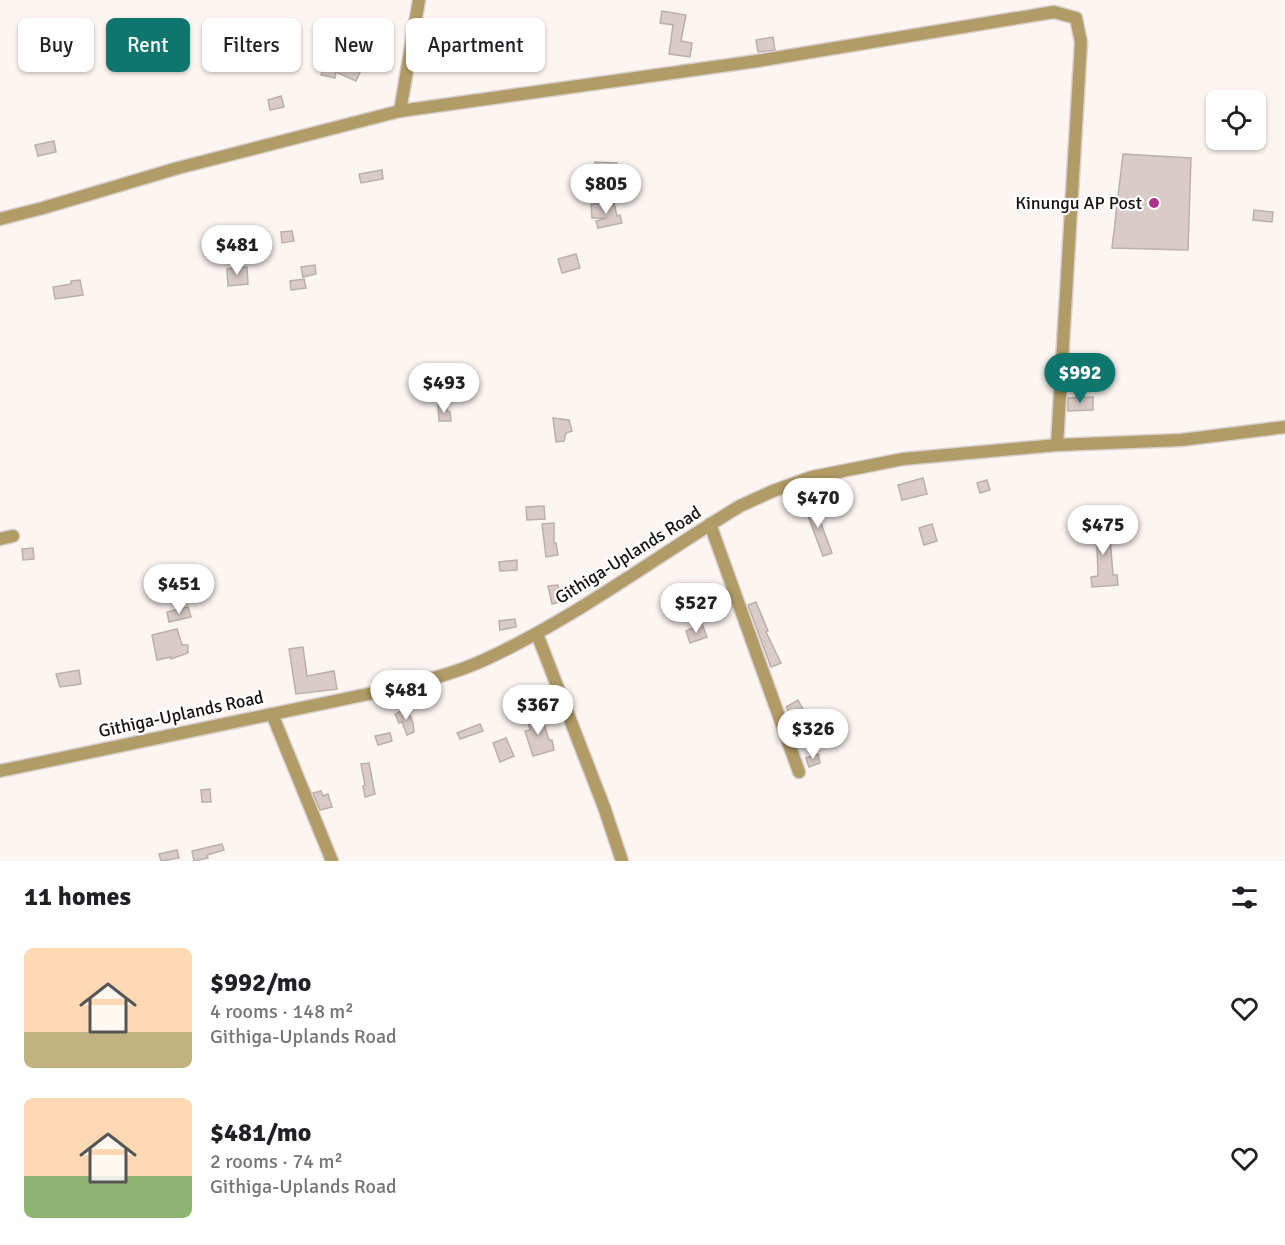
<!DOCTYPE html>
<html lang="en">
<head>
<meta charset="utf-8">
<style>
	body { margin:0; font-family:Signika,sans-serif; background:#f2f2f2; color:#202124; height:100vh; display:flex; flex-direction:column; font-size:22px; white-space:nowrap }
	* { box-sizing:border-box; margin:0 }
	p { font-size:20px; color:#757577 }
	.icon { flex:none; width:33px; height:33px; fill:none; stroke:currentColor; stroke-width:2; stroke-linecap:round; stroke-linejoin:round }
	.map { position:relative; height:861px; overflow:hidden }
	.drawer { display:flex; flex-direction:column; background:#fff; flex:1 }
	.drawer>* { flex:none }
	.guide { position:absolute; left:18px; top:18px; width:600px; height:54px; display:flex; gap:12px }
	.tools { position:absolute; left:1206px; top:90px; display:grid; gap:12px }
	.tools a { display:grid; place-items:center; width:60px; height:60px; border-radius:9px; background:#fff; box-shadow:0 2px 4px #0004; font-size:30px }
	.price { position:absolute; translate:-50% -51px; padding:0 14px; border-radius:21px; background:#fff; color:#222; font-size:20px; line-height:39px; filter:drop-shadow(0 2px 3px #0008) }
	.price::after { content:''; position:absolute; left:50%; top:36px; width:18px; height:14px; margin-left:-9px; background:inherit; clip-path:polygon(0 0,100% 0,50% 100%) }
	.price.on { background:#0f766e; color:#fff }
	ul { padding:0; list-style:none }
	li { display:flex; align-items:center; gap:18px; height:150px; padding:0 24px }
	li span { display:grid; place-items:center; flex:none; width:168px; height:120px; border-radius:9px; color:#555 }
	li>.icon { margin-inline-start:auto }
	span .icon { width:72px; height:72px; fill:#fffc; stroke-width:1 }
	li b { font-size:26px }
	h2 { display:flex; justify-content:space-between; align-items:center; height:72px; padding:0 24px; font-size:26px }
	.chip { padding:0 21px; border-radius:9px; background:#fff; box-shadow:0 2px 4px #0004; font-size:21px; line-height:54px }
	.chip.on { background:#0f766e; color:#fff }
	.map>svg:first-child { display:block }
</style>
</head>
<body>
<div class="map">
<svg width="1285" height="861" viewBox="0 0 1285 861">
	<rect width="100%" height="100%" fill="#fdf5f2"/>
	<g fill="#d9cbc7" stroke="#bcafaa" stroke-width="1.5">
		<polygon points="662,11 686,15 681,41 692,43 690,57 669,54 673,25 660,23"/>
		<polygon points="291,36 293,52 283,54 281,38"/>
		<polygon points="449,37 460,37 460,54 433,55 433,43 449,42"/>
		<polygon points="773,37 775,50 758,52 756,40"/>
		<polygon points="347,48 350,64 361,70 356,81 336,72 335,78 321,75 324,62 327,62 327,51"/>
		<polygon points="281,96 284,107 270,110 268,100"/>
		<polygon points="54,141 56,152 38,156 35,145"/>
		<polygon points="1123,154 1191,158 1188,250 1112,248"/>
		<polygon points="595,162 617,163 616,173 609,173 611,182 595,188"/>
		<polygon points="382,170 383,179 361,183 359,174"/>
		<polygon points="614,203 617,216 620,215 622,223 598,228 596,221 607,218 592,218 591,204"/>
		<polygon points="1254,210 1273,212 1272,222 1253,220"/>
		<polygon points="292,231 294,241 282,243 281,232"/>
		<polygon points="576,254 580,268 562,273 558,259"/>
		<polygon points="315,265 316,274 303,277 301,267"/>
		<polygon points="247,267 248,284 228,286 227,269"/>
		<polygon points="304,279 306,288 291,290 290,281"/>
		<polygon points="80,280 83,295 55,299 53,287 71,284 71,281"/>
		<polygon points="1093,397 1093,410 1068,411 1068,398"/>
		<polygon points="438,405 447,405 447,411 450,412 451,421 439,421"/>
		<polygon points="553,418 569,420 572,431 566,433 564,441 556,442"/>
		<polygon points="923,478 927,494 902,500 898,485"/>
		<polygon points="987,480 990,490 980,493 977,483"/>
		<polygon points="813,502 832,553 823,556 804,505"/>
		<polygon points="544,506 545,519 527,520 526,507"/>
		<polygon points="554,523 554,543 556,543 558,555 546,557 542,524"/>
		<polygon points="932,524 937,541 924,545 919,528"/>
		<polygon points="1109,525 1113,575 1117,575 1118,585 1092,587 1091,577 1098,576 1097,543 1088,543 1087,526"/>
		<polygon points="33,548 34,559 23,560 22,549"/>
		<polygon points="517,560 517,570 500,571 499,562"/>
		<polygon points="558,585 561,602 552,604 548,586"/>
		<polygon points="756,602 768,631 766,632 781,663 771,667 748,605"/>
		<polygon points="188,607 191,617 169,622 167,612"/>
		<polygon points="515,619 516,627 500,630 499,621"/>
		<polygon points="702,624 707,637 690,643 686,631"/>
		<polygon points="177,629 182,645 188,645 188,653 171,659 171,657 157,660 152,635"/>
		<polygon points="303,647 307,676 334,671 337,689 296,694 289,649"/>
		<polygon points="79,670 81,684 60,687 56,674"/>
		<polygon points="798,700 806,715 794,721 786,707"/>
		<polygon points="407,708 413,723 414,732 407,735 402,722 399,723 395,714"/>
		<polygon points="541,714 549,740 552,740 554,750 533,756 525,731 530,730 527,717"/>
		<polygon points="480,724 483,731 460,739 457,733"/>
		<polygon points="390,733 392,741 378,745 375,736"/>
		<polygon points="506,738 514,756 500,762 493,743"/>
		<polygon points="818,754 820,763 809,767 806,758"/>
		<polygon points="369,763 375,794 365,797 363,786 365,785 361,764"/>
		<polygon points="210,789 211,802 202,802 201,790"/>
		<polygon points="321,791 323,796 328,794 332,807 320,810 313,793"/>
		<polygon points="222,844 224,850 207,855 208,858 194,861 192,851"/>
		<polygon points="177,850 179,858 161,861 159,854"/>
	</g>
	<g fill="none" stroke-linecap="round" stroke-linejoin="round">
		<g stroke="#d8d1ce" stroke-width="15">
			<g id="minor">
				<polyline points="400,111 419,0"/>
				<polyline points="0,219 43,208 178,168 400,111 757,61 1054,12 1076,18 1081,42 1057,445"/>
				<polyline points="710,524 799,772"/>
				<polyline points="0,539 13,536"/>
				<polyline points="537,634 604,807 622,861"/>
				<polyline points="272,714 332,861"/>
				<path d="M0,771L397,688C426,680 456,673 484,660C574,619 655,557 740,506L773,491L812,477L903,459L1057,445L1181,440L1285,427"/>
			</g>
		</g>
		<use href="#minor" stroke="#b19c67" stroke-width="12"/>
	</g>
	<circle fill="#ad3489" stroke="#fff" stroke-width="2" cx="1154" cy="203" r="6"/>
	<g text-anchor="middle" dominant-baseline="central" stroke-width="4.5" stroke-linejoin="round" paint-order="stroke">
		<g font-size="18" fill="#161210" stroke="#fff" text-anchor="end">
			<text x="1142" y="203">Kinungu AP Post</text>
		</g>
		<g font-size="18" fill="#161210" stroke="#fff">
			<text transform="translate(628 555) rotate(-32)">Githiga-Uplands Road</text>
			<text transform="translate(181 714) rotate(-12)">Githiga-Uplands Road</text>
		</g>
	</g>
</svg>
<div class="tools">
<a><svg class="icon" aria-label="locate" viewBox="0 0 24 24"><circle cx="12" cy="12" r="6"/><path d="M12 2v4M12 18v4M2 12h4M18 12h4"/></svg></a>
</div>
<b class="price" style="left:606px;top:215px">$805</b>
<b class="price" style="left:237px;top:276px">$481</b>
<b class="price on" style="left:1080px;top:404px">$992</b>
<b class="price" style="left:444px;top:414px">$493</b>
<b class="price" style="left:818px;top:529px">$470</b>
<b class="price" style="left:1103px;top:556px">$475</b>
<b class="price" style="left:179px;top:615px">$451</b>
<b class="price" style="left:696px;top:634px">$527</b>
<b class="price" style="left:406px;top:721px">$481</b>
<b class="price" style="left:538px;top:736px">$367</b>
<b class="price" style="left:813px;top:760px">$326</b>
<div class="guide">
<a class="chip">Buy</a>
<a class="chip on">Rent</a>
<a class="chip">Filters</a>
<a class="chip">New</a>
<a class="chip">Apartment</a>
</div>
</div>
<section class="drawer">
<h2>11 homes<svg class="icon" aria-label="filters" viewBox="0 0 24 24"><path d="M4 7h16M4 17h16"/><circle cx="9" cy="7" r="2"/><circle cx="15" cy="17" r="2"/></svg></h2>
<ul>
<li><span style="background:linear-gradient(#ffd9b3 70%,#c2b280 0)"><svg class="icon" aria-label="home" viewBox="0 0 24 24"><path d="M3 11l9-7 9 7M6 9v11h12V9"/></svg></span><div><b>$992/mo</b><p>4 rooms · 148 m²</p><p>Githiga-Uplands Road</p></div><svg class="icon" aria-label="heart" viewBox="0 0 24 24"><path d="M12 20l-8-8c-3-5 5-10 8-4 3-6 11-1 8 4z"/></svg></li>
<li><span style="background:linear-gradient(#ffd9b3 65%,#8fb573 0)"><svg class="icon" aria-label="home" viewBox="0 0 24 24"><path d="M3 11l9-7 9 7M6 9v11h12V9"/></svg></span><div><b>$481/mo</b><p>2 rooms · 74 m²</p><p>Githiga-Uplands Road</p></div><svg class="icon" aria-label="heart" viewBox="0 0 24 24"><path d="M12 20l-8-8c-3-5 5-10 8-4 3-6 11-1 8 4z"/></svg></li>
</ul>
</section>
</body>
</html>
